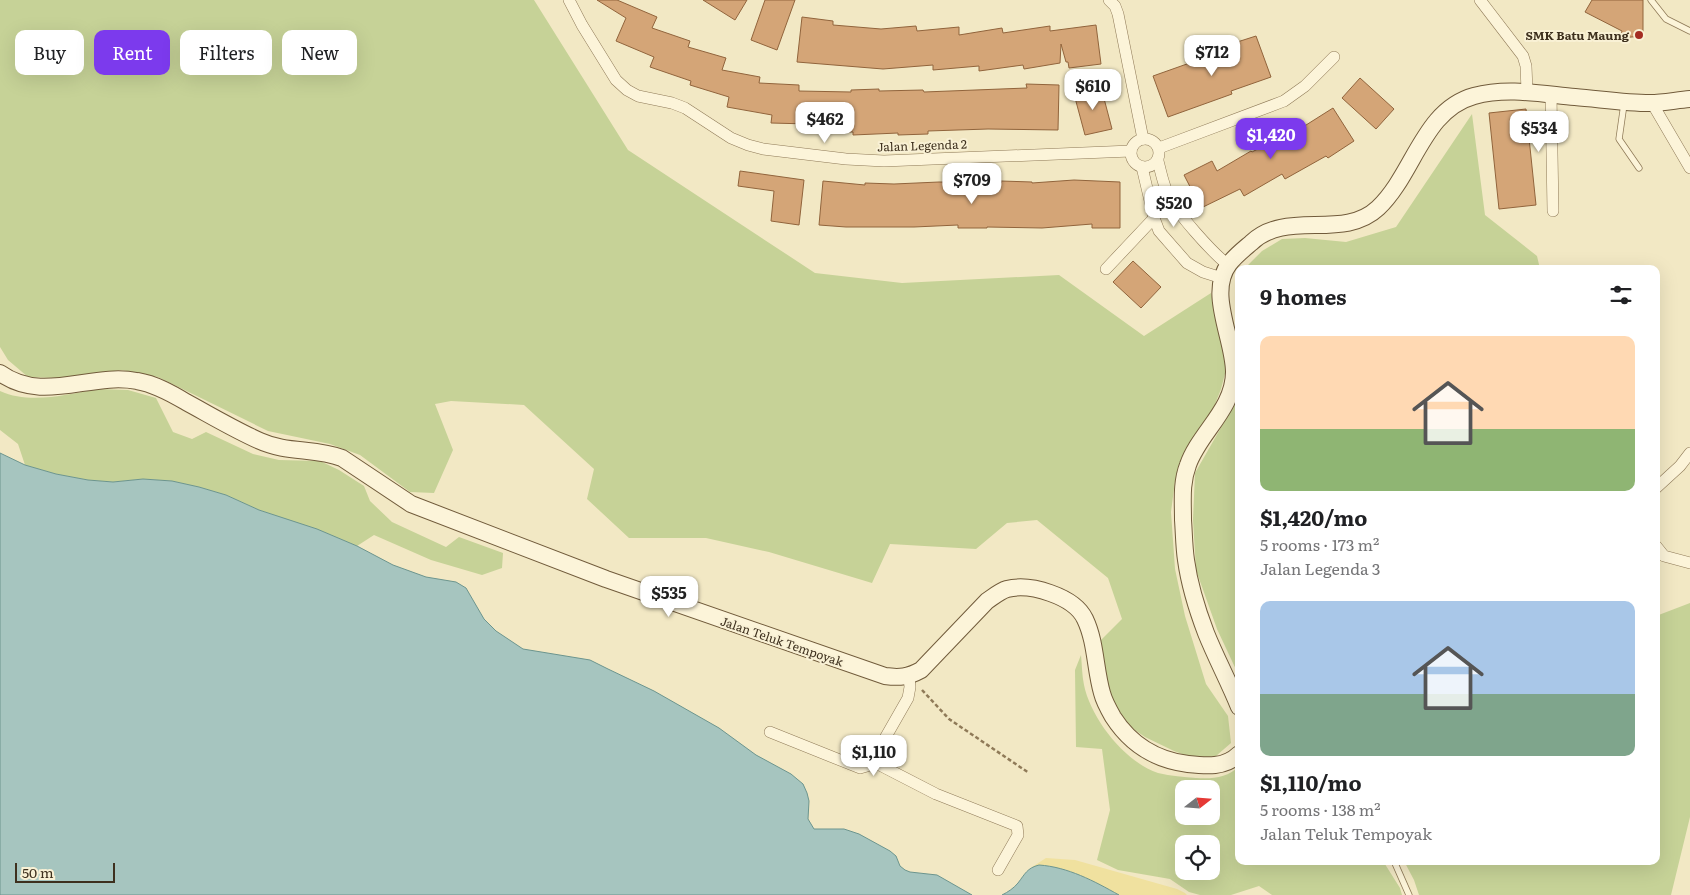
<!DOCTYPE html>
<html lang="en">
<head>
<meta charset="utf-8">
<style>
	body { margin:0; font-family:Literata,serif; background:#f6f6f6; color:#202124; height:100vh; display:flex; flex-direction:column; font-size:19px; white-space:nowrap }
	* { box-sizing:border-box; margin:0 }
	p { font-size:16px; color:#757577 }
	.icon { flex:none; width:28px; height:28px; fill:none; stroke:currentColor; stroke-width:2; stroke-linecap:round; stroke-linejoin:round }
	.map { position:relative; flex:1; overflow:hidden }
	.panel { position:absolute; left:1235px; top:265px; width:425px; height:600px; display:flex; flex-direction:column; background:#fff; border-radius:10px; box-shadow:0 5px 20px #0002 }
	.panel>* { flex:none }
	.hud { position:absolute; left:15px; top:30px; width:475px; height:45px; display:flex; gap:10px }
	.needle { width:32px; rotate:73deg }
	.fabs { position:absolute; left:1175px; top:780px; display:grid; gap:10px }
	.fabs a { display:grid; place-items:center; width:45px; height:45px; border-radius:10px; background:#fff; box-shadow:0 5px 20px #0002; font-size:25px }
	.scale { position:absolute; left:15px; bottom:12px; width:100px; box-sizing:border-box; padding-left:5px; border:2px solid #3e301e; border-top:0; font-size:14px; line-height:18px; white-space:nowrap; color:#3e301e; -webkit-text-stroke:4px #f9f1d5; paint-order:stroke }
	.price { position:absolute; translate:-50% -42px; padding:0 11px; border-radius:10px; background:#fff; color:#222; font-size:16px; line-height:32px; filter:drop-shadow(0 1px 2px #0008) }
	.price::after { content:''; position:absolute; left:50%; top:30px; width:15px; height:11px; margin-left:-8px; background:inherit; clip-path:polygon(0 0,100% 0,50% 100%) }
	.price.active { background:#7c3aed; color:#fff }
	ul { padding:0; list-style:none }
	li { display:grid; align-content:center; gap:10px; height:265px; padding:0 25px }
	li span { display:grid; place-items:center; height:155px; border-radius:10px; color:#555 }
	li>.icon { margin-inline-start:auto }
	span .icon { width:90px; height:90px; fill:#fffc; stroke-width:1 }
	li b { font-size:21px }
	h2 { display:flex; justify-content:space-between; align-items:center; height:60px; padding:0 25px; font-size:21px }
	.pill { padding:0 18px; border-radius:10px; background:#fff; box-shadow:0 5px 20px #0002; font-size:18px; line-height:45px }
	.pill.active { background:#7c3aed; color:#fff }
	.map>svg:first-child { display:block }
</style>
</head>
<body>
<div class="map">
<svg width="1690" height="895" viewBox="0 0 1690 895">
	<rect width="100%" height="100%" fill="#f2e8c4"/>
	<g fill="#c6d297" fill-rule="evenodd">
		<polygon points="0,0 534,0 628,150 815,273 902,283 1059,275 1144,336 1211,293 1228,362 1221,389 1212,412 1183,459 1175,481 1171,512 1175,569 1185,616 1206,684 1228,716 1231,743 1216,756 1196,759 1174,751 1145,737 1129,726 1118,710 1108,689 1100,641 1122,619 1108,578 1037,520 1007,523 976,549 890,544 872,583 769,552 706,538 629,538 587,499 594,469 524,405 451,401 435,404 453,450 434,493 410,492 360,455 330,444 268,431 158,377 122,370 59,378 28,377 8,360 0,347"/>
		<polygon points="1472,114 1485,215 1537,256 1540,269 1244,269 1262,251 1282,239 1305,238 1346,242 1396,227"/>
		<path d="M99,389L128,390L156,398L173,432L192,439L206,432L253,454L279,460L320,461L339,470L364,486L370,501L392,522L446,547L459,537L503,553L502,568L482,575L431,560L374,535L357,546L316,529L259,510L226,495L199,487L172,481L143,479L113,482L88,480L56,474L25,465L18,444L0,430V391C31,405 67,394 99,389Z"/>
		<polygon points="1239,396 1239,676 1217,629 1196,570 1193,520 1195,473"/>
		<polygon points="1690,603 1690,817 1671,895 1419,895 1414,880 1404,861 1656,861 1656,616"/>
		<path d="M1081,655C1082,665 1082,676 1084,685C1091,719 1125,762 1158,773C1171,776 1184,777 1196,778C1212,779 1228,778 1239,766V861H1383L1400,888L1402,895H1272L1259,886L1231,895H1200L1189,892L1170,879L1118,870L1097,860L1110,810L1102,749L1076,747L1075,670ZM1184,789H1211V816H1184ZM1184,844H1211V871H1184Z"/>
	</g>
	<polygon fill="#f0e19f" points="1046,858 1075,860 1177,889 1185,893 1187,895 1119,895 1075,873 1049,866 1032,867"/>
	<g fill="#a6c5bf" stroke="#6c958e">
		<polygon points="0,453 25,465 56,474 88,480 113,482 143,479 172,481 199,487 226,495 259,510 317,529 357,546 393,565 426,577 456,582 466,588 484,619 496,631 523,649 590,660 608,669 654,691 719,728 756,755 791,774 803,784 807,793 809,801 808,819 814,829 844,829 859,834 890,851 896,856 900,866 905,870 910,872 937,875 972,895 0,895"/>
		<path d="M1039,865C1068,867 1094,881 1119,895H1002C1008,892 1014,888 1018,883C1025,874 1027,868 1039,865Z"/>
	</g>
	<g fill="#d4a577" stroke="#91643c">
		<polygon points="597,0 617,0 657,17 652,28 690,41 688,47 726,58 722,70 760,77 759,83 799,85 799,91 851,92 851,90 879,89 879,91 923,90 924,92 1027,88 1026,84 1059,85 1058,130 988,129 928,131 928,134 898,135 898,133 853,135 853,132 808,131 808,124 771,123 772,115 727,107 729,97 690,85 691,81 650,67 654,57 616,41 626,18"/>
		<polygon points="703,0 747,0 735,20"/>
		<polygon points="765,0 795,0 777,50 751,40"/>
		<polygon points="1592,0 1643,0 1643,36 1620,38 1622,31 1585,12"/>
		<polygon points="802,17 833,21 833,25 881,29 916,26 917,31 959,27 959,35 1002,28 1003,33 1050,26 1050,31 1096,25 1101,64 1069,68 1068,62 1066,62 1061,44 1060,63 1024,69 1023,65 979,71 979,66 933,70 933,65 883,69 797,62"/>
		<polygon points="1256,36 1271,77 1231,91 1232,94 1168,117 1153,76 1232,48 1231,44"/>
		<polygon points="1360,78 1394,109 1376,129 1342,98"/>
		<polygon points="1101,87 1112,129 1085,135 1074,94"/>
		<polygon points="1333,108 1354,141 1328,158 1326,156 1285,179 1282,174 1244,196 1240,189 1201,208 1184,175 1212,161 1217,171 1251,151 1252,152 1294,130 1295,132"/>
		<polygon points="1526,109 1536,205 1499,209 1489,113"/>
		<polygon points="740,171 804,180 799,225 771,221 774,191 738,186"/>
		<polygon points="1074,180 1120,182 1120,228 1092,228 1092,224 1042,228 987,227 987,228 958,228 958,225 914,227 846,227 819,225 823,181 865,185 865,183 894,184 939,182 1001,183 1001,181 1032,182 1032,183"/>
		<polygon points="1133,261 1161,287 1141,308 1113,282"/>
	</g>
	<g fill="none" stroke-linecap="round" stroke-linejoin="round">
		<g stroke="#8f7a58" stroke-width="7">
			<g id="lane">
				<polyline points="1651,0 1666,19 1690,31"/>
				<polyline points="1624,104 1619,139 1639,168"/>
				<polyline points="1394,861 1409,895"/>
			</g>
		</g>
		<g stroke="#8f7a58" stroke-width="12">
			<g id="street">
				<polyline points="569,0 582,25 616,80 627,90 638,96 672,103 685,108 731,138 748,145 763,149 846,159 884,161 1131,151"/>
				<polyline points="1109,0 1115,6 1118,14 1143,139"/>
				<polyline points="1480,0 1523,56 1526,66 1527,91"/>
				<polyline points="1551,95 1553,211"/>
				<polyline points="1652,103 1690,168"/>
				<circle cx="1145" cy="153" r="14"/>
				<polyline points="1159,148 1284,101 1305,86 1334,57"/>
				<path d="M1158,161C1161,172 1163,184 1168,194C1176,213 1212,252 1228,265"/>
				<polyline points="1142,167 1154,218 1159,231 1187,263 1203,272 1222,278"/>
				<polyline points="1106,269 1154,218"/>
				<polyline points="1656,488 1680,466 1690,453"/>
				<polyline points="1656,546 1664,556 1690,563"/>
				<polyline points="770,732 860,768 867,766 872,761 908,698 910,687 909,677"/>
				<polyline points="872,761 936,794 1017,826 1018,835 998,870"/>
			</g>
		</g>
		<g stroke="#715b3b" stroke-width="18">
			<g id="secondary">
				<path d="M0,373C43,404 90,372 137,381C155,384 171,393 186,402C210,415 235,430 260,441C286,453 316,448 342,458L411,504L606,579L885,676C900,678 908,677 921,670L987,601C993,597 1000,591 1007,589C1030,583 1074,596 1085,619C1096,642 1095,669 1102,693C1104,701 1109,710 1113,717C1131,745 1156,760 1188,764C1206,766 1225,768 1239,754"/>
				<path d="M1239,707C1229,682 1216,658 1206,633C1198,612 1189,582 1186,560C1184,547 1184,533 1183,520C1183,501 1181,483 1188,465C1199,433 1234,409 1234,372C1234,339 1207,293 1229,264C1235,256 1244,249 1251,243C1286,209 1343,241 1378,208C1414,174 1423,110 1474,96C1507,87 1542,94 1575,97C1600,99 1625,103 1650,103C1663,103 1677,100 1690,99"/>
			</g>
		</g>
		<polyline stroke="#8f7a58" stroke-width="2.5" stroke-dasharray="4 2.5" stroke-linecap="butt" points="922,690 949,719 1029,773"/>
		<use href="#lane" stroke="#fcf4d9" stroke-width="5.5"/>
		<use href="#street" stroke="#fcf4d9" stroke-width="11"/>
		<use href="#secondary" stroke="#fcf4d9" stroke-width="16"/>
	</g>
	<circle fill="#a42c22" stroke="#f9f1d5" stroke-width="2" cx="1639" cy="35" r="5"/>
	<g text-anchor="middle" dominant-baseline="central" stroke-width="4" stroke-linejoin="round" paint-order="stroke">
		<g font-size="12" font-weight="bold" fill="#3e301e" stroke="#f9f1d5" text-anchor="end">
			<text x="1629" y="35">SMK Batu Maung</text>
		</g>
		<g font-size="12" fill="#3e301e" stroke="#f9f1d5">
			<text transform="translate(922 145) rotate(-2)">Jalan Legenda 2</text>
			<text transform="translate(782 641) rotate(19)">Jalan Teluk Tempoyak</text>
		</g>
	</g>
</svg>
<div class="fabs">
<a><svg class="needle" viewBox="-14 -14 28 28"><path d="M0-13l5 13h-10z" fill="#e53935"/><path d="M0 13l5-13h-10z" fill="#757577"/></svg></a>
<a><svg class="icon" aria-label="locate" viewBox="0 0 24 24"><circle cx="12" cy="12" r="6"/><path d="M12 2v4M12 18v4M2 12h4M18 12h4"/></svg></a>
</div>
<div class="scale">50 m</div>
<b class="price" style="left:1212px;top:77px">$712</b>
<b class="price" style="left:1093px;top:111px">$610</b>
<b class="price" style="left:825px;top:144px">$462</b>
<b class="price" style="left:1539px;top:153px">$534</b>
<b class="price active" style="left:1271px;top:160px">$1,420</b>
<b class="price" style="left:972px;top:205px">$709</b>
<b class="price" style="left:1174px;top:228px">$520</b>
<b class="price" style="left:669px;top:618px">$535</b>
<b class="price" style="left:874px;top:777px">$1,110</b>
<div class="hud">
<a class="pill">Buy</a>
<a class="pill active">Rent</a>
<a class="pill">Filters</a>
<a class="pill">New</a>
</div>
<section class="panel">
<h2>9 homes<svg class="icon" aria-label="filters" viewBox="0 0 24 24"><path d="M4 7h16M4 17h16"/><circle cx="9" cy="7" r="2"/><circle cx="15" cy="17" r="2"/></svg></h2>
<ul>
<li><span style="background:linear-gradient(#ffd9b3 60%,#8fb573 0)"><svg class="icon" aria-label="home" viewBox="0 0 24 24"><path d="M3 11l9-7 9 7M6 9v11h12V9"/></svg></span><div><b>$1,420/mo</b><p>5 rooms · 173 m²</p><p>Jalan Legenda 3</p></div></li>
<li><span style="background:linear-gradient(#a9c7e8 60%,#7fa58c 0)"><svg class="icon" aria-label="home" viewBox="0 0 24 24"><path d="M3 11l9-7 9 7M6 9v11h12V9"/></svg></span><div><b>$1,110/mo</b><p>5 rooms · 138 m²</p><p>Jalan Teluk Tempoyak</p></div></li>
</ul>
</section>
</div>
</body>
</html>
